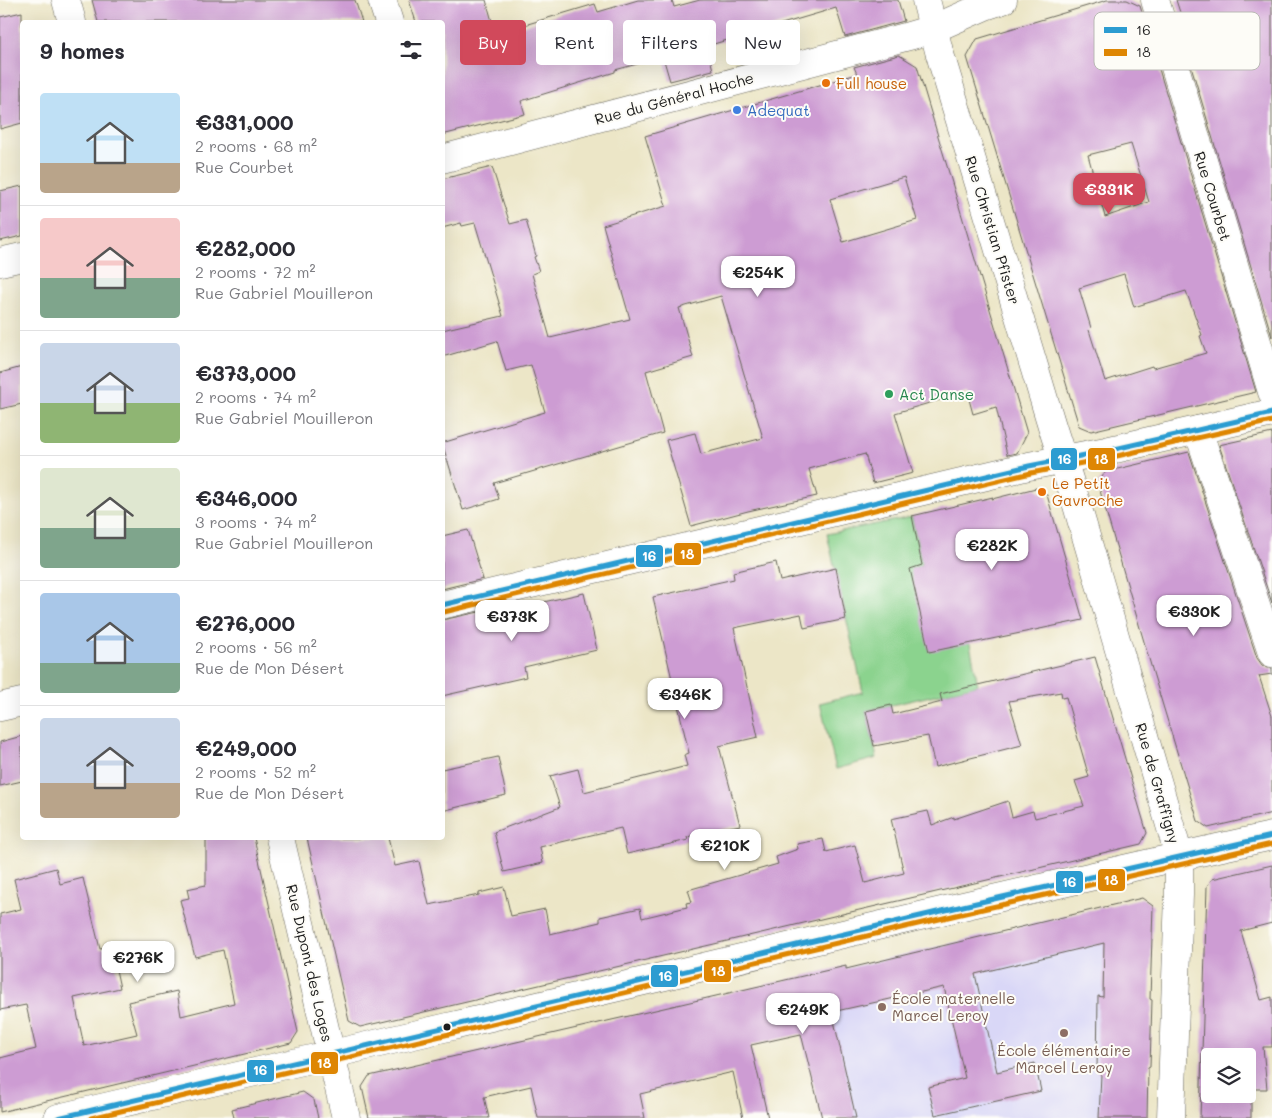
<!DOCTYPE html>
<html lang="en">
<head>
<meta charset="utf-8">
<style>
	body { margin:0; font-family:Mali,sans-serif; background:#f2f2f3; color:#2b2b33; height:100vh; display:flex; flex-direction:column; font-size:19px; white-space:nowrap }
	* { box-sizing:border-box; margin:0 }
	p { font-size:16px; color:#7c7c81 }
	.icon { flex:none; width:28px; height:28px; fill:none; stroke:currentColor; stroke-width:2; stroke-linecap:round; stroke-linejoin:round }
	.map { position:relative; flex:1; overflow:hidden }
	.panel { position:absolute; left:20px; top:20px; width:425px; height:820px; display:flex; flex-direction:column; background:#fff; border-radius:5px; box-shadow:0 5px 20px #0002 }
	.panel>* { flex:none }
	.banner { position:absolute; left:460px; top:20px; width:475px; height:45px; display:flex; gap:10px }
	.tools { position:absolute; left:1201px; top:1048px; display:grid; gap:10px }
	.tools a { display:grid; place-items:center; width:55px; height:55px; border-radius:5px; background:#fff; box-shadow:0 5px 20px #0002; font-size:25px }
	.price { position:absolute; translate:-50% -42px; padding:0 11px; border-radius:10px; background:#fff; color:#222; font-size:16px; line-height:32px; filter:drop-shadow(0 1px 2px #0008) }
	.price::after { content:''; position:absolute; left:50%; top:30px; width:15px; height:11px; margin-left:-8px; background:inherit; clip-path:polygon(0 0,100% 0,50% 100%) }
	.price.selected { background:#d1495b; color:#fff }
	ul { padding:0; list-style:none }
	li { display:flex; align-items:center; gap:15px; height:125px; padding:0 20px }
	li+li { border-top:1px solid #e1e1e2 }
	li span { display:grid; place-items:center; flex:none; width:140px; height:100px; border-radius:5px; color:#555 }
	li>.icon { margin-inline-start:auto }
	span .icon { width:60px; height:60px; fill:#fffc; stroke-width:1 }
	li b { font-size:21px }
	h2 { display:flex; justify-content:space-between; align-items:center; height:60px; padding:0 20px; font-size:21px }
	.pill { padding:0 18px; border-radius:5px; background:#fff; box-shadow:0 5px 20px #0002; font-size:18px; line-height:45px }
	.pill.selected { background:#d1495b; color:#fff }
	.map>svg:first-child { display:block }
</style>
</head>
<body>
<div class="map">
<svg width="1272" height="1118" viewBox="0 0 1272 1118">
	<rect width="100%" height="100%" fill="#fdfcf7"/>
	<filter id="ink" filterUnits="userSpaceOnUse"><feTurbulence type="fractalNoise" baseFrequency=".02" numOctaves="2"/><feDisplacementMap in="SourceGraphic" scale="10" xChannelSelector="R" yChannelSelector="G"/><feConvolveMatrix kernelMatrix="1 2 1 2 8 2 1 2 1" color-interpolation-filters="sRGB"/></filter>
	<filter id="wash" filterUnits="userSpaceOnUse"><feTurbulence type="fractalNoise" baseFrequency=".0096" numOctaves="4" result="noise"/><feDisplacementMap in="SourceGraphic" scale="20" xChannelSelector="R" yChannelSelector="G"/><feGaussianBlur stdDeviation="1.12" result="paint"/><feColorMatrix in="noise" values="0 0 0 0 0 0 0 0 0 0 0 0 0 0 0 0 0 1.4 0 .05"/><feComposite in="paint" operator="in"/></filter>
	<g filter="url(#wash)">
		<rect width="100%" height="100%" fill="#ece6c7"/>
		<polygon fill="#d9d7f7" points="1142,898 1153,907 1150,999 1152,1000 1150,1067 1148,1069 1147,1118 822,1118 788,980 846,966 846,968"/>
		<polygon fill="#8bd38e" stroke="#547855" points="912,517 922,565 911,569 970,644 978,685 866,711 877,758 836,769 820,703 863,692 827,534"/>
		<g id="blocks">
			<g fill="#cd9cd3" fill-rule="evenodd">
				<polygon points="92,0 355,0 362,22 98,22"/>
				<polygon points="409,0 486,0 495,32 501,31 501,32 595,4 598,12 638,0 672,0 674,7 700,0 898,0 904,21 845,37 836,8 707,46 713,70 670,81 663,57 615,70 615,72 521,101 525,114 442,135 442,22 416,22"/>
				<path d="M1107,0H1127L1140,6L1256,392L1091,431L1079,426L967,57L977,39ZM1131,144L1149,202L1105,217L1088,155ZM1124,274L1134,307L1186,291L1202,335L1200,336L1206,353L1153,368L1152,366L1105,381L1089,330L1091,328L1079,288Z"/>
				<polygon points="1176,0 1272,0 1272,337 1178,22 1184,25"/>
				<polygon points="22,12 22,123 0,129 0,17"/>
				<path d="M899,55L917,66L1027,433L1017,453L1007,455L996,407L973,414L967,392L895,413L913,473L873,483L865,454L809,469L817,496L748,511L691,526L666,440L695,433L701,454L763,438L721,296L679,308L693,357L646,371L663,433L494,483L499,499L463,510L442,443L545,412L531,365L506,371L497,341L442,357V330L503,316L475,223L462,226L461,223L442,228V179L492,167L510,224L526,220L536,256L534,257L539,271L532,274L550,338L630,319L603,225L666,206L645,136L857,74L854,67ZM904,177L917,220L843,242L830,199Z"/>
				<polygon points="22,186 22,236 0,241 0,191"/>
				<polygon points="22,367 22,404 0,409 0,373"/>
				<polygon points="1272,433 1272,603 1219,445"/>
				<polygon points="1189,452 1257,658 1262,665 1268,668 1272,668 1272,674 1259,676 1272,716 1272,813 1208,828 1198,821 1154,676 1098,484 1105,472"/>
				<polygon points="1036,488 1047,495 1083,620 929,652 910,569 922,565 912,516 993,497 992,499"/>
				<polygon points="468,530 483,579 442,589 442,536"/>
				<polygon points="776,562 780,581 836,568 846,619 804,628 801,614 734,628 758,737 719,746 740,825 687,837 688,840 627,854 621,828 540,847 543,863 504,872 494,832 560,807 550,776 578,769 584,792 687,766 684,755 689,753 653,597 734,579 733,572"/>
				<polygon points="584,593 597,650 524,667 526,677 442,696 442,620 493,609 494,613"/>
				<polygon points="1095,657 1147,833 1141,844 360,1027 349,1021 307,838 388,838 395,866 419,861 429,905 479,895 479,893 504,887 511,916 545,909 550,934 600,922 600,917 640,908 642,918 687,907 686,903 692,902 688,890 778,864 776,857 798,849 797,844 823,839 826,852 855,845 865,883 904,873 891,819 928,811 932,825 954,817 954,819 1008,801 1012,817 1033,811 1035,818 1084,806 1075,781 1089,777 1066,697 1062,698 1061,692 1009,701 1022,745 935,767 928,736 874,746 866,711 891,705 893,714 942,702 940,694"/>
				<polygon points="22,736 22,781 0,786 0,742"/>
				<polygon points="498,757 506,795 442,811 442,769"/>
				<polygon points="206,838 254,838 298,1032 291,1043 0,1112 0,1058 36,1049 26,1005 0,1010 0,914 21,909 14,879 56,868 60,884 83,878 100,949 111,947 120,988 74,998 84,1046 137,1034 128,1002 177,991 181,1016 234,1003 223,950 195,957 180,900 189,898 187,889 206,885"/>
				<path d="M1272,865V923L1241,931L1261,1000L1272,997V1047H1263L1267,1089H1251V1118H1200L1207,886L1212,879ZM1210,1056H1248V1094H1210Z"/>
				<polygon points="1142,898 1153,906 1150,999 1152,1000 1150,1067 1148,1068 1147,1118 1099,1118 1101,1074 1097,1072 1098,996 1103,997 1104,943 975,974 997,1072 1035,1063 1041,1091 935,1115 928,1087 965,1078 944,987 832,1012 856,1118 822,1118 801,1034 751,1045 768,1118 743,1118 733,1072 640,1094 645,1118 538,1118 531,1086 484,1097 489,1118 369,1118 362,1087 369,1076 846,966 846,969"/>
				<polygon points="303,1092 314,1100 318,1118 234,1118 232,1109"/>
			</g>
		</g>
	</g>
	<g filter="url(#ink)">
		<use href="#blocks" fill-opacity="0" stroke="#656358" stroke-width="1"/>
		<g fill="none" stroke-linecap="round" stroke-linejoin="round">
			<g stroke="#656358" stroke-width="29">
				<g id="street">
					<polyline points="66,0 72,22"/>
					<polyline points="382,0 389,22"/>
					<polyline points="926,0 939,51 1052,426 1074,495 1179,856 1179,895 1171,1118"/>
					<polyline points="1155,0 1272,392"/>
					<polyline points="442,159 909,36 933,29 985,6 1003,0"/>
					<polyline points="0,262 22,257"/>
					<polyline points="1198,430 1272,653"/>
					<polyline points="280,838 346,1118"/>
				</g>
			</g>
			<g stroke="#656358" stroke-width="29">
				<g id="secondary">
					<polyline points="442,605 1029,466 1106,451 1272,413"/>
					<polyline points="0,707 22,702"/>
					<path d="M58,1118C188,1087 318,1058 448,1027C723,963 997,896 1272,836"/>
				</g>
			</g>
			<use href="#street" stroke="#fff" stroke-width="28"/>
			<use href="#secondary" stroke="#fff" stroke-width="28"/>
			<g stroke="#fdfcf7" stroke-width="9">
				<g id="bus-1">
					<polyline points="442,605 1029,466 1106,451 1272,413"/>
					<polyline points="58,1118 963,906 1272,836"/>
				</g>
			</g>
			<g stroke="#fdfcf7" stroke-width="9">
				<g id="bus-2">
					<polyline points="444,612 1031,473 1108,458 1272,421"/>
					<polyline points="91,1118 965,913 1272,844"/>
				</g>
			</g>
			<use href="#bus-1" stroke="#2c9cd1" stroke-width="5"/>
			<use href="#bus-2" stroke="#de8603" stroke-width="5"/>
		</g>
	</g>
	<g fill="#e8710a" stroke="#fdfcf7" stroke-width="2">
		<circle cx="826" cy="83" r="5"/>
		<circle cx="1042" cy="492" r="5"/>
	</g>
	<circle fill="#3f7fe0" stroke="#fdfcf7" stroke-width="2" cx="737" cy="110" r="5"/>
	<circle fill="#2e9e5b" stroke="#fdfcf7" stroke-width="2" cx="889" cy="394" r="5"/>
	<g fill="#8d6e63" stroke="#fdfcf7" stroke-width="2">
		<circle cx="882" cy="1007" r="5"/>
		<circle cx="1064" cy="1033" r="5"/>
	</g>
	<circle fill="#1c1c1c" stroke="#fdfcf7" stroke-width="2" cx="447" cy="1027" r="4.5"/>
	<g text-anchor="middle" dominant-baseline="central" stroke-width="4" stroke-linejoin="round" paint-order="stroke">
		<g font-size="15" fill="#c56008" stroke="#fdfcf7" text-anchor="start">
			<text x="836" y="83">Full house</text>
			<text x="1052" y="483">Le Petit<tspan x="1052" dy="17">Gavroche</tspan></text>
		</g>
		<g font-size="15" fill="#1c1c1c" stroke="#fdfcf7">
			<text transform="translate(674 98) rotate(-15)">Rue du Général Hoche</text>
			<text transform="translate(1213 196) rotate(73)">Rue Courbet</text>
			<text transform="translate(993 230) rotate(73)">Rue Christian Pfister</text>
			<text transform="translate(1158 783) rotate(74)">Rue de Graffigny</text>
			<text transform="translate(310 963) rotate(77)">Rue Dupont des Loges</text>
		</g>
		<g font-size="15" fill="#366cbe" stroke="#fdfcf7" text-anchor="start">
			<text x="747" y="110">Adequat</text>
		</g>
		<g font-size="15" fill="#27864d" stroke="#fdfcf7" text-anchor="start">
			<text x="899" y="394">Act Danse</text>
		</g>
		<g font-size="15" fill="#785e54" stroke="#fdfcf7" text-anchor="start">
			<text x="892" y="998">École maternelle<tspan x="892" dy="17">Marcel Leroy</tspan></text>
			<text x="1064" y="1050" text-anchor="middle">École élémentaire<tspan x="1064" dy="17">Marcel Leroy</tspan></text>
		</g>
	</g>
	<rect x="1094" y="12" width="166" height="58" rx="8" fill="#fdfcf7" stroke="#bab9b5" stroke-width="1"/>
	<rect x="1104" y="27" width="23" height="6" fill="#2c9cd1"/>
	<rect x="1104" y="49" width="23" height="7" fill="#de8603"/>
	<g font-size="14" fill="#1c1c1c">
		<text x="1136" y="35">16</text>
		<text x="1136" y="57">18</text>
	</g>
	<g stroke="#fdfcf7" stroke-width="2">
		<rect x="1050" y="447" width="28" height="24" rx="5" fill="#2c9cd1"/>
		<rect x="1087" y="447" width="29" height="24" rx="5" fill="#de8603"/>
		<rect x="673" y="542" width="29" height="24" rx="5" fill="#de8603"/>
		<rect x="635" y="544" width="29" height="24" rx="5" fill="#2c9cd1"/>
		<rect x="1097" y="868" width="29" height="24" rx="5" fill="#de8603"/>
		<rect x="1055" y="870" width="29" height="24" rx="5" fill="#2c9cd1"/>
		<rect x="703" y="959" width="29" height="24" rx="5" fill="#de8603"/>
		<rect x="650" y="964" width="29" height="24" rx="5" fill="#2c9cd1"/>
		<rect x="310" y="1051" width="29" height="24" rx="5" fill="#de8603"/>
		<rect x="246" y="1059" width="29" height="24" rx="5" fill="#2c9cd1"/>
	</g>
	<g font-size="14" text-anchor="middle" font-weight="bold" fill="#fff">
		<text x="1064" y="464">16</text>
		<text x="1101" y="464">18</text>
		<text x="687" y="559">18</text>
		<text x="649" y="561">16</text>
		<text x="1111" y="885">18</text>
		<text x="1069" y="887">16</text>
		<text x="718" y="976">18</text>
		<text x="665" y="981">16</text>
		<text x="324" y="1068">18</text>
		<text x="260" y="1075">16</text>
	</g>
</svg>
<div class="tools">
<a><svg class="icon" aria-label="layers" viewBox="0 0 24 24"><path d="M12 4l9 5-9 5-9-5zM3 14l9 5 9-5"/></svg></a>
</div>
<b class="price selected" style="left:1109px;top:215px">€331K</b>
<b class="price" style="left:758px;top:298px">€254K</b>
<b class="price" style="left:992px;top:571px">€282K</b>
<b class="price" style="left:1194px;top:637px">€330K</b>
<b class="price" style="left:512px;top:642px">€373K</b>
<b class="price" style="left:685px;top:720px">€346K</b>
<b class="price" style="left:725px;top:871px">€210K</b>
<b class="price" style="left:138px;top:983px">€276K</b>
<b class="price" style="left:803px;top:1035px">€249K</b>
<div class="banner">
<a class="pill selected">Buy</a>
<a class="pill">Rent</a>
<a class="pill">Filters</a>
<a class="pill">New</a>
</div>
<section class="panel">
<h2>9 homes<svg class="icon" aria-label="filters" viewBox="0 0 24 24"><path d="M4 7h16M4 17h16"/><circle cx="9" cy="7" r="2"/><circle cx="15" cy="17" r="2"/></svg></h2>
<ul>
<li><span style="background:linear-gradient(#bfe0f5 70%,#b9a48a 0)"><svg class="icon" aria-label="home" viewBox="0 0 24 24"><path d="M3 11l9-7 9 7M6 9v11h12V9"/></svg></span><div><b>€331,000</b><p>2 rooms · 68 m²</p><p>Rue Courbet</p></div></li>
<li><span style="background:linear-gradient(#f6c9c9 60%,#7fa58c 0)"><svg class="icon" aria-label="home" viewBox="0 0 24 24"><path d="M3 11l9-7 9 7M6 9v11h12V9"/></svg></span><div><b>€282,000</b><p>2 rooms · 72 m²</p><p>Rue Gabriel Mouilleron</p></div></li>
<li><span style="background:linear-gradient(#c9d6e8 60%,#8fb573 0)"><svg class="icon" aria-label="home" viewBox="0 0 24 24"><path d="M3 11l9-7 9 7M6 9v11h12V9"/></svg></span><div><b>€373,000</b><p>2 rooms · 74 m²</p><p>Rue Gabriel Mouilleron</p></div></li>
<li><span style="background:linear-gradient(#dfe7d0 60%,#7fa58c 0)"><svg class="icon" aria-label="home" viewBox="0 0 24 24"><path d="M3 11l9-7 9 7M6 9v11h12V9"/></svg></span><div><b>€346,000</b><p>3 rooms · 74 m²</p><p>Rue Gabriel Mouilleron</p></div></li>
<li><span style="background:linear-gradient(#a9c7e8 70%,#7fa58c 0)"><svg class="icon" aria-label="home" viewBox="0 0 24 24"><path d="M3 11l9-7 9 7M6 9v11h12V9"/></svg></span><div><b>€276,000</b><p>2 rooms · 56 m²</p><p>Rue de Mon Désert</p></div></li>
<li><span style="background:linear-gradient(#c9d6e8 65%,#b9a48a 0)"><svg class="icon" aria-label="home" viewBox="0 0 24 24"><path d="M3 11l9-7 9 7M6 9v11h12V9"/></svg></span><div><b>€249,000</b><p>2 rooms · 52 m²</p><p>Rue de Mon Désert</p></div></li>
</ul>
</section>
</div>
</body>
</html>
